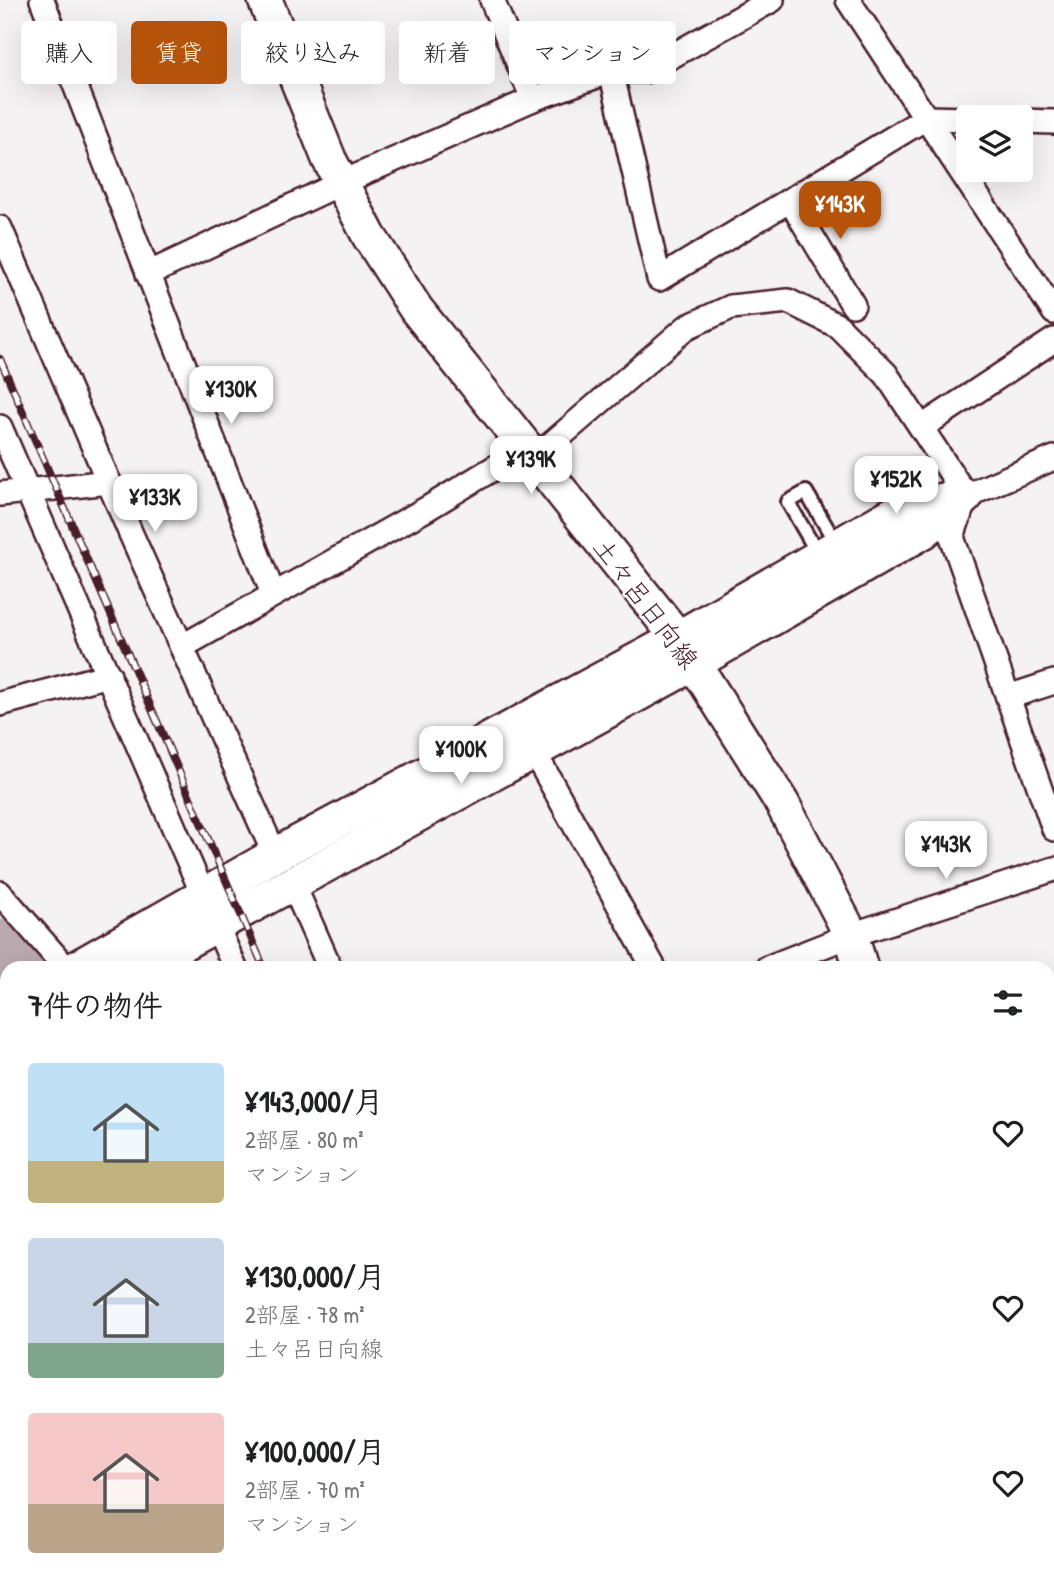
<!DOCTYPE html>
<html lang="ja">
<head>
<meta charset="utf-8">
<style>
	body { margin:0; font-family:"Patrick Hand","Klee One",sans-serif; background:#f6f6f6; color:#202124; height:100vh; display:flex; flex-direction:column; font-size:26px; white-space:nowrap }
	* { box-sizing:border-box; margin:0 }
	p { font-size:23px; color:#757577 }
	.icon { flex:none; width:38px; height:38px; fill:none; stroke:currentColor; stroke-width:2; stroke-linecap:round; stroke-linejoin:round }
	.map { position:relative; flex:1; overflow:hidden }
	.details { position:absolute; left:0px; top:961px; width:1055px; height:625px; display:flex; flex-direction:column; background:#fff; border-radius:21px 21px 0 0; box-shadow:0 7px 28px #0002 }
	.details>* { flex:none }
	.top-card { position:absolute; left:21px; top:21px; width:700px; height:63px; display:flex; gap:14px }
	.tools { position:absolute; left:956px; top:105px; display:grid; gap:14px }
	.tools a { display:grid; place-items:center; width:77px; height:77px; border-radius:7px; background:#fff; box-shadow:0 7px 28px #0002; font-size:35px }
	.price { position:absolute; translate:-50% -60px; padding:0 16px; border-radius:14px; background:#fff; color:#222; font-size:23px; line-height:46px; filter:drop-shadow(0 2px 4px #0008) }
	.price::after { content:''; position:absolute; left:50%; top:42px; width:21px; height:16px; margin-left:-10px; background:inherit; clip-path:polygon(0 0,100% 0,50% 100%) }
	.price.active { background:#b45309; color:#fff }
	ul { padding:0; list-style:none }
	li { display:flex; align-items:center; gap:21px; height:175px; padding:0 28px }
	li span { display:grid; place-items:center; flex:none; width:196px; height:140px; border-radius:7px; color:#555 }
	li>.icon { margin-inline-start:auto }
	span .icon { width:84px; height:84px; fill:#fffc; stroke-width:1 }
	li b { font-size:30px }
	h2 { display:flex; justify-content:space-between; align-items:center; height:84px; padding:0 28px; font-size:30px }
	.pill { padding:0 24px; border-radius:7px; background:#fff; box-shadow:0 7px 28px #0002; font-size:24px; line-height:63px }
	.pill.active { background:#b45309; color:#fff }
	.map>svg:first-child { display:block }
</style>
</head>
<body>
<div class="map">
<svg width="1054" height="1584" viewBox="0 0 1054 1584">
	<rect width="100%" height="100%" fill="#f4f2f2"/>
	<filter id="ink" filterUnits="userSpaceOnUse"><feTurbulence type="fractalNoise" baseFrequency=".0143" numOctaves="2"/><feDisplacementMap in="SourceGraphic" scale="14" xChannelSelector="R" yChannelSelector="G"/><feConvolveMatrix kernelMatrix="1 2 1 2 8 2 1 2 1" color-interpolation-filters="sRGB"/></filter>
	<g filter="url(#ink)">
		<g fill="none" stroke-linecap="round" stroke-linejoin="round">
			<g stroke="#baa9ae" stroke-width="47">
				<polyline points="0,943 21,968"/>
				<polyline points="463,1578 472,1584"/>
			</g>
			<g stroke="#4a1f2b" stroke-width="18">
				<polyline id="lane" points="818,554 788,502 806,492 837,545"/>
			</g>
			<g stroke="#4a1f2b" stroke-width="28">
				<g id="street">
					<polyline points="42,0 273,594"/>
					<polyline points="492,0 533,99"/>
					<polyline points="848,0 1054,312"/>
					<polyline points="611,71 659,279 926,118 968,119"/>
					<polyline points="1020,121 1054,122"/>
					<polyline points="790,200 853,305"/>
					<polyline points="0,228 131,534 275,855"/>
					<polyline points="148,274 341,183 533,99 611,71 645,71 772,0"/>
					<polyline points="0,427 235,968"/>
					<polyline points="922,427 1054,340"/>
					<polyline points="535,458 687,327 731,307 788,301 838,326 886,374 966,496"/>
					<polyline points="1054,458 966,496 952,537 1054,829"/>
					<polyline points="0,494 109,482"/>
					<polyline points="183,646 428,508 527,448"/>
					<polyline points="1008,697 1054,682"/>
					<polyline points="0,704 109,675"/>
					<polyline points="528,741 654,968"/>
					<polyline points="293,884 330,968"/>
					<polyline points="0,893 66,968"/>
					<polyline points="767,968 851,935 1054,869"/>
					<polyline points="1048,1262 1054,1260"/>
					<polyline points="629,1578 642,1584"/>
					<polyline points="848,1578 850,1584"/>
				</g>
			</g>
			<g stroke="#4a1f2b" stroke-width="38">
				<g id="secondary">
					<polyline points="265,0 329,159 369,236 416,309 678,638 782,803 851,935 861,968"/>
					<polyline points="76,968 275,855 678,638 905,507 966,496"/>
					<polyline points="138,968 693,664 923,532 964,498"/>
					<polyline points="0,1016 7,1012"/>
					<polyline points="0,1045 7,1041"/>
					<polyline points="1046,1578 1048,1584"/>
				</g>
			</g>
			<g stroke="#4a1f2b" stroke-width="44">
				<g id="highway">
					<polyline points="0,1278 7,1284"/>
					<polyline points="0,1330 7,1337"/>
					<polyline points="225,1578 229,1584"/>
					<polyline points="273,1578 278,1584"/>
				</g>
			</g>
			<use href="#lane" stroke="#fff" stroke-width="12"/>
			<use href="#street" stroke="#fff" stroke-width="23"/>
			<use href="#secondary" stroke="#fff" stroke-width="33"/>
			<use href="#highway" stroke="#fff" stroke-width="38"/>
			<g stroke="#4a1f2b" stroke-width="8">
				<g id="rail">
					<polyline points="0,359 264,968"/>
					<polyline points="548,1578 551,1584"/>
				</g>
			</g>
			<use href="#rail" stroke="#fff" stroke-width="5" stroke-dasharray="16" stroke-linecap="butt"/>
		</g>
	</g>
	<g text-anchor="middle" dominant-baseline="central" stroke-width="5" stroke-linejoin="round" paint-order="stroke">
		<g font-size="26" fill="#4a1f2b" stroke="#fff">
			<text transform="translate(646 603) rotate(53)">土々呂日向線</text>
		</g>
	</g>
</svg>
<div class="tools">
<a><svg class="icon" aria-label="layers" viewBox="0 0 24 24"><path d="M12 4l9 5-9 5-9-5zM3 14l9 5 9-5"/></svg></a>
</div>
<b class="price active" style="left:840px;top:241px">¥143K</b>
<b class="price" style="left:231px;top:426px">¥130K</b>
<b class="price" style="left:531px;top:496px">¥139K</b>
<b class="price" style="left:896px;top:516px">¥152K</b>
<b class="price" style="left:155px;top:534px">¥133K</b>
<b class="price" style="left:461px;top:786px">¥100K</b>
<b class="price" style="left:946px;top:881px">¥143K</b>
<div class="top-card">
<a class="pill">購入</a>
<a class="pill active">賃貸</a>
<a class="pill">絞り込み</a>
<a class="pill">新着</a>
<a class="pill">マンション</a>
</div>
<section class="details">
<h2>7件の物件<svg class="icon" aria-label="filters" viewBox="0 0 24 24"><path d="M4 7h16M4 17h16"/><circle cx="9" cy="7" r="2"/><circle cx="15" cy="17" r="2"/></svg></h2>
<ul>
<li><span style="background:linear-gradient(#bfe0f5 70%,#c2b280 0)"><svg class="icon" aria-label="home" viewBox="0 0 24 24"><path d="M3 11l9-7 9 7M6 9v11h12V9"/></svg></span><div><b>¥143,000/月</b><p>2部屋 · 80 m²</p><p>マンション</p></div><svg class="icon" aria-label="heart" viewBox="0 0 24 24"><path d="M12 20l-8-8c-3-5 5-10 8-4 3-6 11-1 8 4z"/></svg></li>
<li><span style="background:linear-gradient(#c9d6e8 75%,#7fa58c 0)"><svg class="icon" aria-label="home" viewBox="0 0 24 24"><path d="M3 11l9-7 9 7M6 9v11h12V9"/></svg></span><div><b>¥130,000/月</b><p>2部屋 · 78 m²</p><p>土々呂日向線</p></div><svg class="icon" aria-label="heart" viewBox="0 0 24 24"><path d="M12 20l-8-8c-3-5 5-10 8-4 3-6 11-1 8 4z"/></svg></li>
<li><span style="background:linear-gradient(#f6c9c9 65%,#b9a48a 0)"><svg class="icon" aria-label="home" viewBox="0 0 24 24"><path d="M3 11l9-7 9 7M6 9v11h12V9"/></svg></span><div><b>¥100,000/月</b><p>2部屋 · 70 m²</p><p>マンション</p></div><svg class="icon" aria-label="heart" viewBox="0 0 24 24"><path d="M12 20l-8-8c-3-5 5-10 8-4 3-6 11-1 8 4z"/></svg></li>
</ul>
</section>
</div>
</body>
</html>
